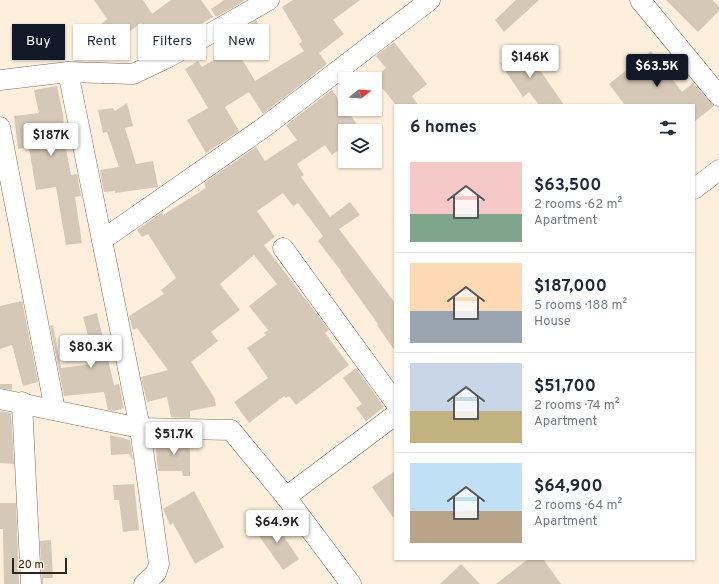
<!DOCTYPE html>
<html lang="en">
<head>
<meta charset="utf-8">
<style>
	body { margin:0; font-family:Overpass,sans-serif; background:#f6f6f7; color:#1f2937; height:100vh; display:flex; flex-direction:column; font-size:15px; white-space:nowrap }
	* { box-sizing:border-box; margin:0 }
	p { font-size:13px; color:#747a83 }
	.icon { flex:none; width:22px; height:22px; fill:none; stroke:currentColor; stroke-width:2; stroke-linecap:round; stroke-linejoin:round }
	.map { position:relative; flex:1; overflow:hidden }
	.details { position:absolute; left:394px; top:104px; width:301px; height:456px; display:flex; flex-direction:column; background:#fff; border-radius:0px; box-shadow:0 1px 3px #0004 }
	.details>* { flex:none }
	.guide { position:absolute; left:12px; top:24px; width:322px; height:36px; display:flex; gap:8px }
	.needle { width:26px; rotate:73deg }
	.tools { position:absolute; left:338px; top:72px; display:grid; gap:8px }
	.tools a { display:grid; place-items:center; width:44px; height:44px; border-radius:0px; background:#fff; box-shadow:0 1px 3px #0004; font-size:20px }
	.scale { position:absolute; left:12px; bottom:10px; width:55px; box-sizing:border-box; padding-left:4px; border:2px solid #2a251e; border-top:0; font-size:11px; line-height:14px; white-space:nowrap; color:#2a251e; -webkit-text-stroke:3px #fdefdc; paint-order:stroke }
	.price { position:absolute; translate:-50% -34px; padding:0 9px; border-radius:4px; background:#fff; color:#222; font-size:13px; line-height:26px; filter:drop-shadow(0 1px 2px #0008) }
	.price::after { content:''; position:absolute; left:50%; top:24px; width:12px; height:9px; margin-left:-6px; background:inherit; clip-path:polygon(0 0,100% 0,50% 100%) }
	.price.on { background:#111827; color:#fff }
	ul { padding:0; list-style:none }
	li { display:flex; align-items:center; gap:12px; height:100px; padding:0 16px }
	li+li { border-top:1px solid #e0e1e3 }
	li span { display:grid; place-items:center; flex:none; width:112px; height:80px; border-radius:0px; color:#555 }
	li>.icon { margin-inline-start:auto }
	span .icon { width:48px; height:48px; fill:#fffc; stroke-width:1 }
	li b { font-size:17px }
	h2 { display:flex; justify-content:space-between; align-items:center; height:48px; padding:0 16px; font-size:17px }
	.pill { padding:0 14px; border-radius:0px; background:#fff; box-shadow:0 1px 3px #0004; font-size:14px; line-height:36px }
	.pill.on { background:#111827; color:#fff }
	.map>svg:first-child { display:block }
</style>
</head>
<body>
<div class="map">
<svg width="719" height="584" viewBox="0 0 719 584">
	<rect width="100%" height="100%" fill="#fdefdc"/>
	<g fill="#d6c8b6">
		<polygon points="94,0 143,0 152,14 171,0 201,0 213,17 159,49 141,23 112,44 99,26 107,19"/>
		<polygon points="224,0 243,0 244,1 216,17 211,9"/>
		<polygon points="293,0 360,0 333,20 344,34 319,53 327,64 263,114 249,92 225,107 239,131 206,153 187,120 208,108 185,69 198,61 202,67 234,47 228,37 256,20 266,36 239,54 255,81 304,51 299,44 302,41 282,7"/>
		<polygon points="516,0 539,0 504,32 495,20"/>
		<polygon points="666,0 712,0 719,6 719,11 698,32"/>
		<polygon points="394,42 427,84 412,96 418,105 396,105 374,78 386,68 376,56"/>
		<polygon points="524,47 564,105 539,105 529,92 523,97 500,63"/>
		<polygon points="651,51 682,92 693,83 714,106 694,122 694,105 625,105 609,84"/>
		<polygon points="57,86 63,114 65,144 71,175 77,174 81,196 75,197 82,243 66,245 56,187 36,190 29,147 18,149 14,116 39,113 34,90"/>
		<polygon points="332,90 362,131 345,131 345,145 332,155 325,145 297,164 304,175 301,177 330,217 350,202 360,215 339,229 395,303 395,351 377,325 378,324 340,271 341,271 318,241 323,236 298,203 293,206 283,193 257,211 275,237 264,245 329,330 325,333 349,365 296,405 289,396 286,398 284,396 249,423 234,402 268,378 247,348 266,335 264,333 268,330 249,306 277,284 254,255 220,284 240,310 211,332 218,341 191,362 214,397 216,406 190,411 190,418 171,417 167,397 147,402 141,377 168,370 137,328 133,330 129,316 164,294 161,290 176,278 148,234 142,237 137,230 162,212 163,215 206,188 204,183 256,147 265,161 297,140 286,125"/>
		<polygon points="127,103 133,126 125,128 136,164 153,161 158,187 115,193 115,191 104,192 100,170 119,167 107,132 103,133 98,110 113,108 115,111"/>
		<polygon points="22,301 38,382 23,386 12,345 0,349 0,306"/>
		<polygon points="97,313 114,385 119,384 124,408 114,411 108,410 104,392 64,396 50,326 53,325 61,368 91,364 86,339 89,339 83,317"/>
		<polygon points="356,368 384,407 366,421 356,408 362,404 343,378"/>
		<polygon points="0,384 12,384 12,390 0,388"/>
		<polygon points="0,411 11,413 14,464 0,463"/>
		<polygon points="110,435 130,440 133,461 129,454 111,455"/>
		<polygon points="155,440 190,441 190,476 183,476 182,471 158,471"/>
		<polygon points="395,471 395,520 372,487"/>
		<polygon points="134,484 139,530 123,532 119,500 114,500 113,485"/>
		<polygon points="194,491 224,547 195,564 173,523 170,525 163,509"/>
		<polygon points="0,503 16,503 19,584 4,584 3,529 0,529"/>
		<polygon points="271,518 299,559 283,570 255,530"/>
		<polygon points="51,540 53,578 43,578 43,584 42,584 40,541"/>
		<polygon points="528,559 543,559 561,584 496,584"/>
		<polygon points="461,564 480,584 440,584"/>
	</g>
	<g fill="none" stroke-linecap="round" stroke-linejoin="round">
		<g stroke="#7b6f5e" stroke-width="21">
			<g id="minor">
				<polyline points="640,0 719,96"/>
				<polyline points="68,72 140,428 159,564 156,573 144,584"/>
				<polyline points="0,80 68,72 133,74 169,57 269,0"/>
				<polyline points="0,127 55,410"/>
				<polyline points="694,189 719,170"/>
				<polyline points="102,240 263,128 430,0"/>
				<polyline points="283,248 395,402"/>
				<polyline points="0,399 140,428 231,430 286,497 351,584"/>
				<polyline points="22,402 31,584"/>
				<polyline points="286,497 395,415"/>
			</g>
		</g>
		<use href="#minor" stroke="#fff" stroke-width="20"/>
	</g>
</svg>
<div class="tools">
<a><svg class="needle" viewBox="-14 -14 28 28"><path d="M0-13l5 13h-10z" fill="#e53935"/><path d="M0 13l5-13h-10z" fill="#747a83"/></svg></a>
<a><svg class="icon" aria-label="layers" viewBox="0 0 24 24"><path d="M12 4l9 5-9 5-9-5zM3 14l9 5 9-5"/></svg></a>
</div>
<div class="scale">20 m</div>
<b class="price" style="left:530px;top:79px">$146K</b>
<b class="price on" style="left:657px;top:88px">$63.5K</b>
<b class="price" style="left:51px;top:157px">$187K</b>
<b class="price" style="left:91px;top:369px">$80.3K</b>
<b class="price" style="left:174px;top:456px">$51.7K</b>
<b class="price" style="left:277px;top:544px">$64.9K</b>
<div class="guide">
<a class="pill on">Buy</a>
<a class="pill">Rent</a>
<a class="pill">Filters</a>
<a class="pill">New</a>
</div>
<section class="details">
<h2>6 homes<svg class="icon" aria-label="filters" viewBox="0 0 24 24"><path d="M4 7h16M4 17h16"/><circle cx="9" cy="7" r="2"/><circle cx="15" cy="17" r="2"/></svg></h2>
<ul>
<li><span style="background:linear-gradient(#f6c9c9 65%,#7fa58c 0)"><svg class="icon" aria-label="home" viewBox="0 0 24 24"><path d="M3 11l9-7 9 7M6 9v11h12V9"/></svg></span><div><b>$63,500</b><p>2 rooms · 62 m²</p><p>Apartment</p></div></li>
<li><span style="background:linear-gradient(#ffd9b3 60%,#9aa5b1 0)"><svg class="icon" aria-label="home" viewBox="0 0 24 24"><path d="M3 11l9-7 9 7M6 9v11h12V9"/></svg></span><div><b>$187,000</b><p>5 rooms · 188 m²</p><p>House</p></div></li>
<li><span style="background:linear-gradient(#c9d6e8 60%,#c2b280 0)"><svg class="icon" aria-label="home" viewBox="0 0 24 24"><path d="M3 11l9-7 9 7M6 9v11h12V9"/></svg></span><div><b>$51,700</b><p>2 rooms · 74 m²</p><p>Apartment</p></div></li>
<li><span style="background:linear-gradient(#bfe0f5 60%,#b9a48a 0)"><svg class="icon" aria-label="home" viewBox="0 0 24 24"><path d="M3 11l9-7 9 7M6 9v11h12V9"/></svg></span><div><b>$64,900</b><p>2 rooms · 64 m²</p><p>Apartment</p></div></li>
</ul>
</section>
</div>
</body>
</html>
